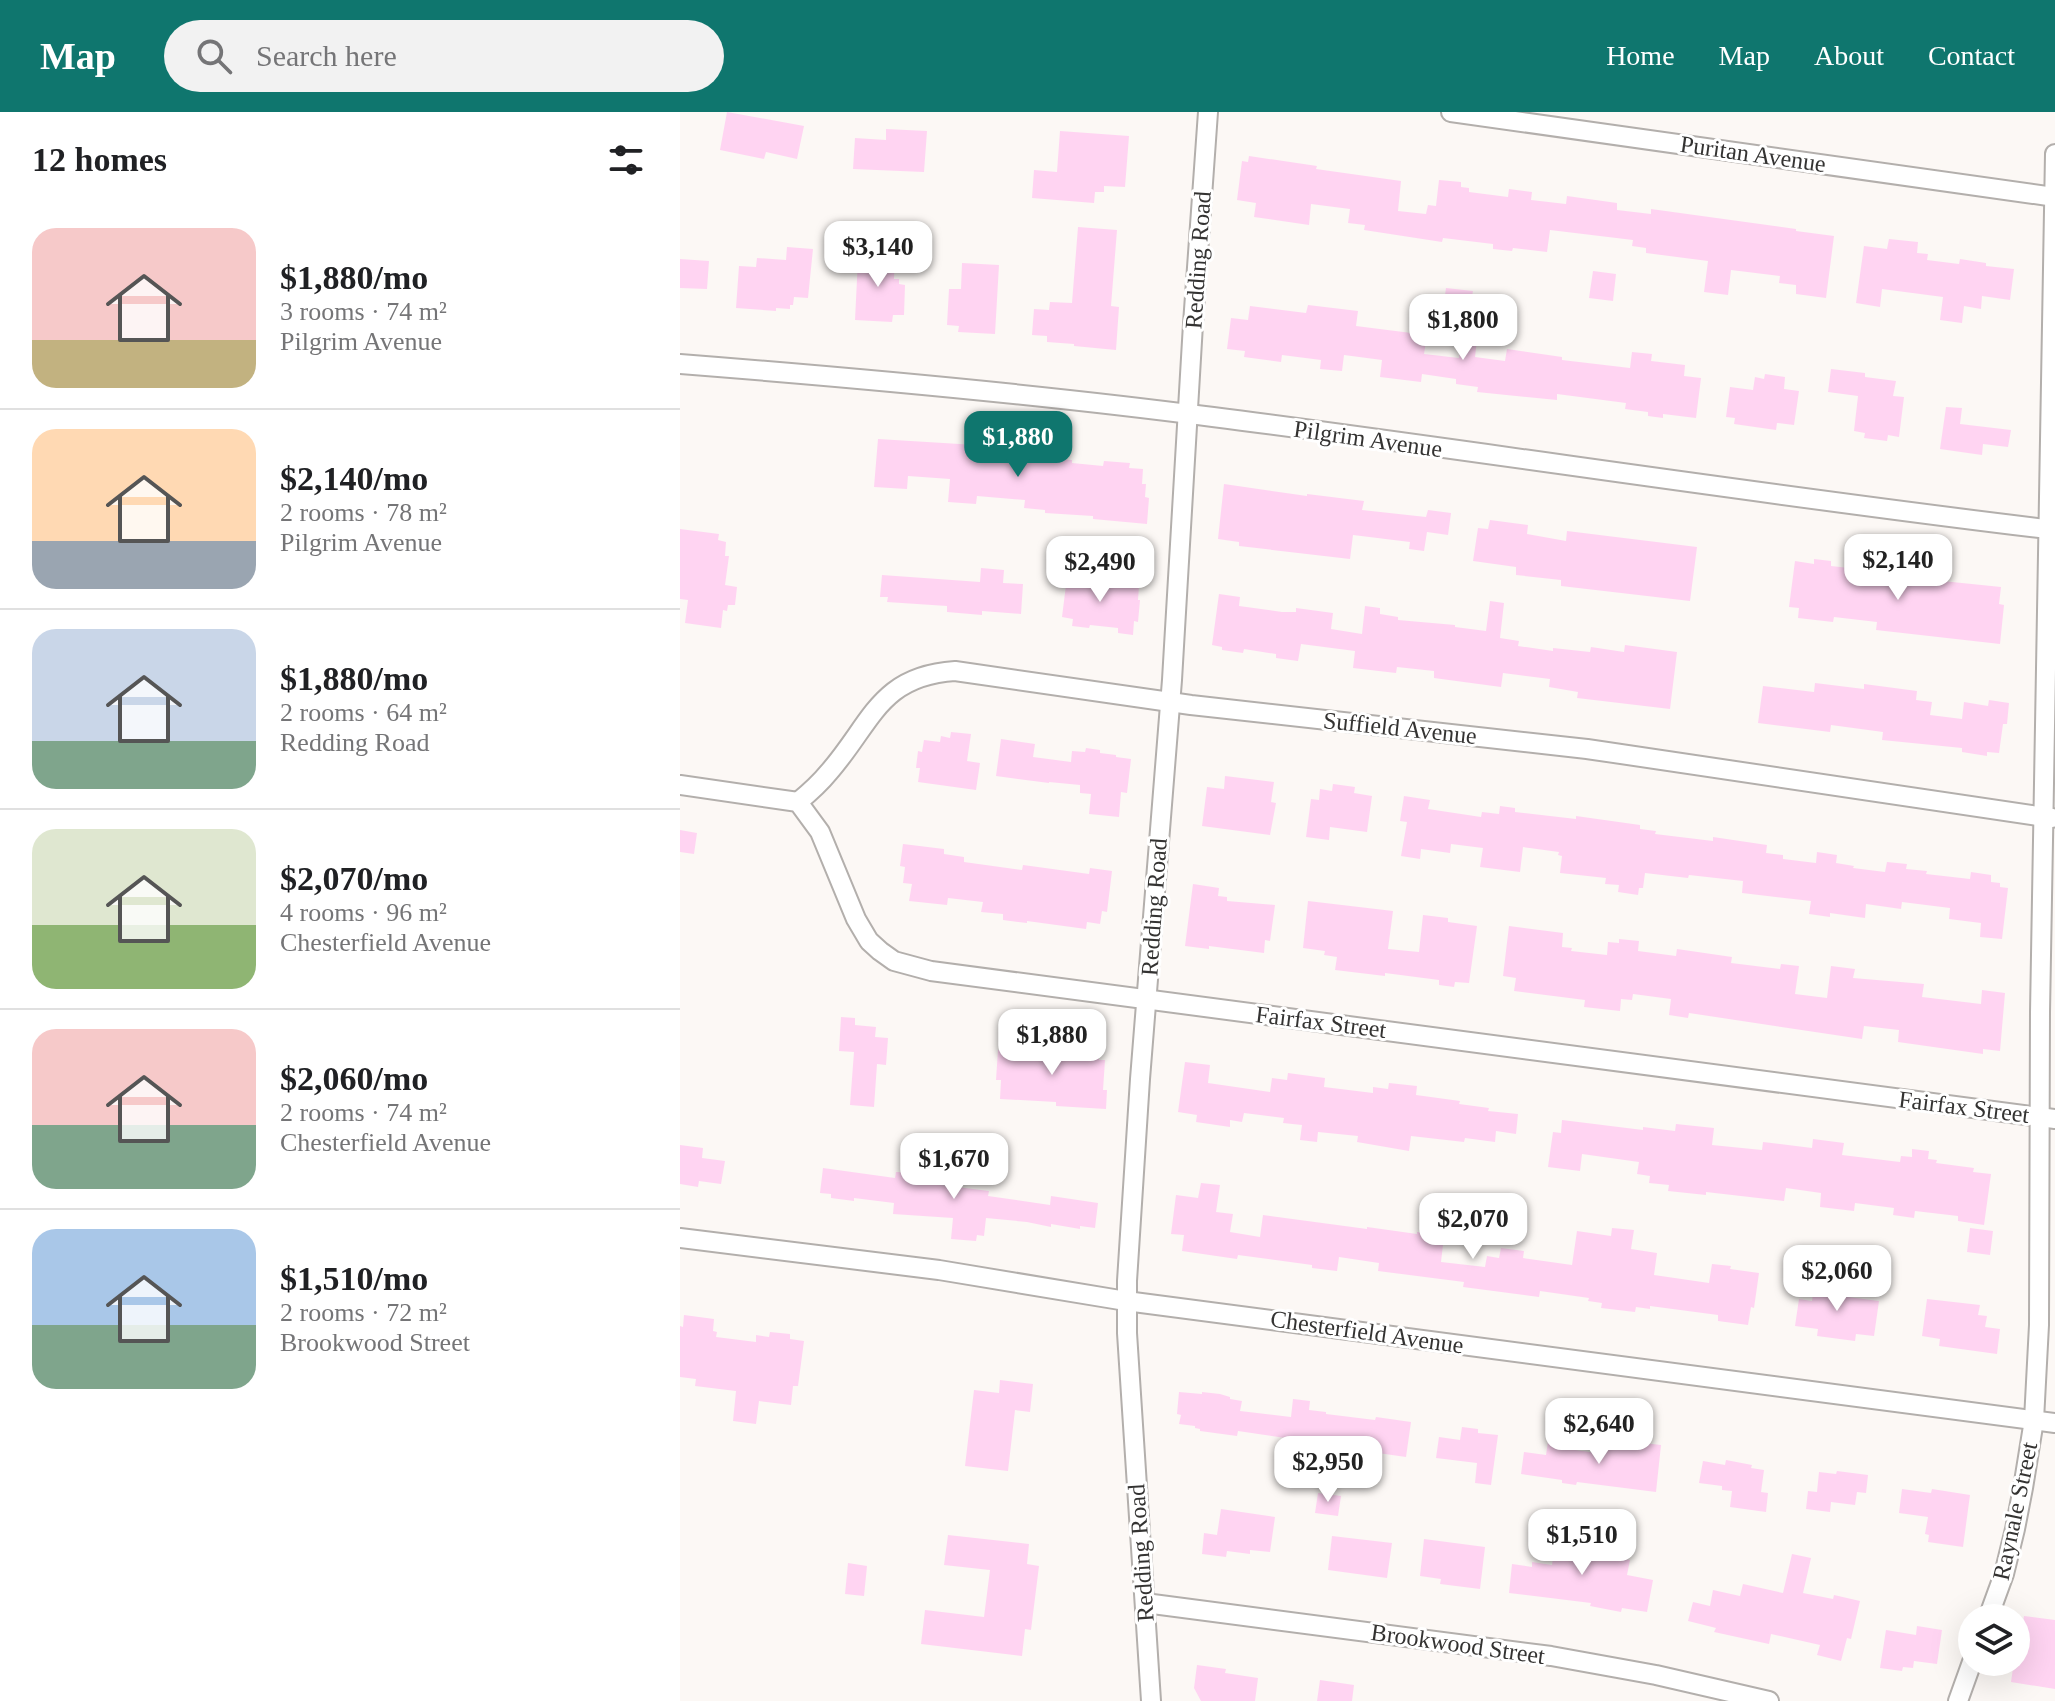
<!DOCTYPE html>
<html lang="en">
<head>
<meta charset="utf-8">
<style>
	body { margin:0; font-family:Georgia,serif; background:#f2f2f2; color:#202124; height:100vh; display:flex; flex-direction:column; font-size:30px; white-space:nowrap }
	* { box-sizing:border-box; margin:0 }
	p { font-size:26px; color:#757577 }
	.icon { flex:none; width:44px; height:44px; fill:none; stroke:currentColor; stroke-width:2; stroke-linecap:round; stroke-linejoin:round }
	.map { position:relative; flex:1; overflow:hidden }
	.sheet { display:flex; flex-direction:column; background:#fff; width:680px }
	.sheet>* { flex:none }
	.tools { position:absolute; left:1278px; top:1492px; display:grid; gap:16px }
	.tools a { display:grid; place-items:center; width:72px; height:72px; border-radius:50%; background:#fff; box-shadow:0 8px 32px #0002; font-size:40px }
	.price { position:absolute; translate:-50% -68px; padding:0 18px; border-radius:16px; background:#fff; color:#222; font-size:26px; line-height:52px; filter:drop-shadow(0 2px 4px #0008) }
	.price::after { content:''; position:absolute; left:50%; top:48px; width:24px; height:18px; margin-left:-12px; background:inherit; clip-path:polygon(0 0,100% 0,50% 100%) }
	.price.selected { background:#0f766e; color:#fff }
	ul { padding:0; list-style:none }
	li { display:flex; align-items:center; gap:24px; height:200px; padding:0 32px }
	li+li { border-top:2px solid #e0e0e0 }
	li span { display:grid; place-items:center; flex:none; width:224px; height:160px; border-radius:24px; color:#555 }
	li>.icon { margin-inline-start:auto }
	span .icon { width:96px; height:96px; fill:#fffc; stroke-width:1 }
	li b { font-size:34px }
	h2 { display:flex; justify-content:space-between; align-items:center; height:96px; padding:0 32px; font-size:34px }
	header { display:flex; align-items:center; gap:48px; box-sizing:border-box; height:112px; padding:0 40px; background:#0f766e; color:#fff }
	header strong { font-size:38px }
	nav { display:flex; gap:44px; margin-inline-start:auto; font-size:28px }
	.search { width:560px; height:72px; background:#f2f2f2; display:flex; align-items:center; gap:20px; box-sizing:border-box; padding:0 28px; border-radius:44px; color:#757577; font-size:30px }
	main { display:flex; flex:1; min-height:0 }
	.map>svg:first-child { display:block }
</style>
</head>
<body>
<header>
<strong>Map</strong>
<div class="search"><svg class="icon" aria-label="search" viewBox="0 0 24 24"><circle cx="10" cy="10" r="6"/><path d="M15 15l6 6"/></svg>Search here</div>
<nav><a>Home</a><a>Map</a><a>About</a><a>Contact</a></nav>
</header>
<main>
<section class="sheet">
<h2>12 homes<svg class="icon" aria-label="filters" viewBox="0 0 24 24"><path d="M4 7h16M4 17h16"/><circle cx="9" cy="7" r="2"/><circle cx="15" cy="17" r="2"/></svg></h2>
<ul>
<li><span style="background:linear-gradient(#f6c9c9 70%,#c2b280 0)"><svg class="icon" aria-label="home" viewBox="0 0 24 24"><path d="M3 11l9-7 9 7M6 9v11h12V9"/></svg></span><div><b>$1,880/mo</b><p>3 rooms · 74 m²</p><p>Pilgrim Avenue</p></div></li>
<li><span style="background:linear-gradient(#ffd9b3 70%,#9aa5b1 0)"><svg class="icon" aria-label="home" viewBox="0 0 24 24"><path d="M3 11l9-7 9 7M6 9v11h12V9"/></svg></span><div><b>$2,140/mo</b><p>2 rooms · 78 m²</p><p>Pilgrim Avenue</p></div></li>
<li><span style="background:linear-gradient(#c9d6e8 70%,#7fa58c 0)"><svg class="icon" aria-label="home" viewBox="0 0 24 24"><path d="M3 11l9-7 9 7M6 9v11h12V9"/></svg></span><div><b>$1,880/mo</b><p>2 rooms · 64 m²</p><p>Redding Road</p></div></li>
<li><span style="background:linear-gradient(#dfe7d0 60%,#8fb573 0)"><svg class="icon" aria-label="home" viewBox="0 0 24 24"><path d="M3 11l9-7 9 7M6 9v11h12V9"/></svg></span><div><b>$2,070/mo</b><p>4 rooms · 96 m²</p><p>Chesterfield Avenue</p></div></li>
<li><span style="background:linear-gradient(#f6c9c9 60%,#7fa58c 0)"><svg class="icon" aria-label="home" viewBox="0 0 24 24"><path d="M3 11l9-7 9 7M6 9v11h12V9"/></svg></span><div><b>$2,060/mo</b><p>2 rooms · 74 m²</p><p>Chesterfield Avenue</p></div></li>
<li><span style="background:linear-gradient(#a9c7e8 60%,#7fa58c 0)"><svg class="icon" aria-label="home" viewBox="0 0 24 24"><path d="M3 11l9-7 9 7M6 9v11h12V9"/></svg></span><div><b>$1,510/mo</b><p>2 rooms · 72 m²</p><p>Brookwood Street</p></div></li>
</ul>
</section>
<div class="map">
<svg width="1375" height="1589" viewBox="0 0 1375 1589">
	<rect width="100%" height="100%" fill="#fcf8f5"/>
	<g fill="#ffd4f2">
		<polygon points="47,0 124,14 117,47 86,40 84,47 40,38"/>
		<polygon points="206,17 247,19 244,60 173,57 175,26 206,28"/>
		<polygon points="380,19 449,24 445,75 424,74 424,80 415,80 414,91 352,86 354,58 377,60"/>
		<polygon points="569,44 637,54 636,57 721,69 718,99 746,102 748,93 756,94 759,68 781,70 781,75 789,76 789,80 828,85 829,77 852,80 851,88 886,92 887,84 937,91 937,98 971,102 971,97 1116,117 1116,119 1154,124 1146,186 1116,182 1116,173 1099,171 1100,164 1051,158 1048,183 1024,180 1028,149 966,141 966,136 952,134 953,128 870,118 867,140 833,136 832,139 813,137 813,132 763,126 762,130 684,118 685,113 668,111 670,97 631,92 629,113 574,105 576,91 557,88 562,49 568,50"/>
		<polygon points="398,115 437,118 431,194 439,195 436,238 394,234 394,232 367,230 367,224 352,223 354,197 369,198 370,190 392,191"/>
		<polygon points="1209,127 1238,130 1237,141 1248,142 1247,148 1279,152 1280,147 1306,151 1306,154 1334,157 1330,188 1302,184 1301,197 1284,194 1282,211 1260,208 1263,185 1202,177 1200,195 1176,191 1184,134 1207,137"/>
		<polygon points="107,135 133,137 128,186 114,185 113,193 110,193 110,197 96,196 96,199 56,196 59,154 76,155 77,146 106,148"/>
		<polygon points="182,140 215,141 214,167 219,167 219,172 225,173 224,203 213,203 212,210 175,208 178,147 181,147"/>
		<polygon points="0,147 29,149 27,177 0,176"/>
		<polygon points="282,151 319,153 315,222 278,220 279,214 267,213 269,177 281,177"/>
		<polygon points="913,159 936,162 933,189 909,186"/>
		<polygon points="766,176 793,179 792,184 799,185 796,210 762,205"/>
		<polygon points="628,193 678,199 676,214 747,223 744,242 779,246 782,226 797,228 795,245 825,249 827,237 882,245 882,248 950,256 952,240 972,242 971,249 1005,253 1004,264 1021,266 1016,306 983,302 983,306 968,304 968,300 945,297 946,291 877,282 877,288 797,280 798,275 776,272 776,267 742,262 741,270 700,265 702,248 664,243 662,259 640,257 641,248 602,243 601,250 564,245 565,239 547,237 551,206 568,208 570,194 626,201"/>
		<polygon points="1151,257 1185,261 1185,265 1216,269 1213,284 1224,285 1219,325 1208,323 1207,329 1184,326 1185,321 1174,319 1178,284 1148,280"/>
		<polygon points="1085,262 1105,265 1104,277 1119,279 1114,313 1097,311 1096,318 1054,312 1055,306 1046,305 1050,275 1073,278 1075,265 1084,267"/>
		<polygon points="1266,295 1282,296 1280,312 1331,318 1328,335 1303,332 1302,343 1260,337"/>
		<polygon points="198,327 296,333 296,338 331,340 331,344 392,348 392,351 423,354 424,349 450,351 449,356 463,357 462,372 466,372 465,385 469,386 467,412 413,407 413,404 365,401 365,398 344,396 345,388 297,384 296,392 268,390 270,367 228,364 227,377 194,375"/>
		<polygon points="544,372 627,384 627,382 684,389 682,398 746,405 748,398 771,401 768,423 747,420 744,439 729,437 730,430 673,423 670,447 559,434 559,430 538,427"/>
		<polygon points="810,408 848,413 847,422 886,429 887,419 1017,435 1010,489 881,474 881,468 836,463 836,455 793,449 798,416 808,417"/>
		<polygon points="0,417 39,422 38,428 46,430 45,444 49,444 45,473 57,475 55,493 48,493 47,499 43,498 41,516 5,511 8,488 0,487"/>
		<polygon points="1134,447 1151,449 1151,454 1233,463 1233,466 1321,475 1319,492 1324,493 1320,532 1196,518 1197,510 1154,505 1153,510 1118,506 1119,496 1109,495 1115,449 1134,452"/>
		<polygon points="301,456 324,458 323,471 343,472 341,502 302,499 302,503 267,500 267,494 207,490 208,485 200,485 202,463 300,470"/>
		<polygon points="388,457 412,460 410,472 443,476 444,472 459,474 458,488 460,488 458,510 454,509 453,523 438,521 438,516 410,513 409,516 392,514 393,507 382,505"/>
		<polygon points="539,482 560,485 559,494 602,500 616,500 616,496 653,501 651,517 682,522 685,494 700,496 700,502 718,505 718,508 775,513 775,515 806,519 810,489 824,491 820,526 839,529 838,534 873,539 873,536 910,540 911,535 944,540 945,533 997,540 990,597 897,586 898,580 869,575 870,567 823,561 821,575 754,566 754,559 717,555 716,561 673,556 675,539 621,532 618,549 596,546 596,542 564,537 563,541 542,538 542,535 532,533"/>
		<polygon points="1135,571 1184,577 1184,572 1237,579 1236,588 1252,590 1250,603 1282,607 1284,590 1308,594 1309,588 1329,591 1327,612 1323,612 1319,641 1307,640 1307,644 1282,640 1282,636 1202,628 1203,620 1151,613 1150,620 1078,611 1083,574 1134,580"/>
		<polygon points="271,620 291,622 287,649 300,651 296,678 238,670 240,656 236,656 238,639 242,640 244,628 260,630 261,624 270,626"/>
		<polygon points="321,627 355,632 353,645 391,650 392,639 405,640 406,636 420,638 420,641 436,643 436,645 451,647 447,681 441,680 439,705 409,702 411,682 400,681 400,673 369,670 369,671 316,664"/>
		<polygon points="545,664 594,670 591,690 596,691 590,723 522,714 527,675 544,677"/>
		<polygon points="653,672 675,675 674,681 692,684 687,720 650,715 649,728 626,725 631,687 639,688 640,677 652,679"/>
		<polygon points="724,684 750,688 748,697 801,705 802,700 819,702 820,694 835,696 835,700 896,707 896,704 960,713 960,717 976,719 975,722 1033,729 1033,725 1087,733 1086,741 1103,743 1103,747 1136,751 1137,740 1157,743 1156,751 1174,754 1173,756 1205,760 1207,750 1227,752 1226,757 1247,759 1246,762 1290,767 1291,760 1311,763 1311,770 1320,771 1320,775 1328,776 1322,827 1300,825 1301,811 1269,807 1270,796 1222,790 1221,797 1186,792 1185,806 1150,801 1150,805 1129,802 1131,789 1062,781 1063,769 1009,763 1008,766 965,761 963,776 959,776 958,783 938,780 939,773 925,772 926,766 880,761 882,744 878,743 879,740 843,735 840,760 800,755 803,736 771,732 770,741 741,737 740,747 721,744 727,710 720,709"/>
		<polygon points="0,718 17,721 14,742 0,740"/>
		<polygon points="223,732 264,737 264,742 284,745 284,750 342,758 343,753 409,762 410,756 432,759 427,800 422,799 420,812 407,810 406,817 347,809 347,811 323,808 323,802 301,800 303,790 268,786 267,793 229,789 232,772 223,771 225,755 220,754"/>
		<polygon points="513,772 539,776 538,784 547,785 547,789 595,793 590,829 585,828 584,841 529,834 529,837 505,834"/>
		<polygon points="628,789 713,799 708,837 739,840 743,803 768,806 768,810 797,814 789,871 775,870 774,875 759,873 759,868 705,861 705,864 655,858 657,845 644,843 645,839 623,836"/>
		<polygon points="829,814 883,821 882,835 892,836 891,839 927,843 928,830 939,831 939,827 959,829 958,839 996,844 997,837 1052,845 1051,851 1100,857 1101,852 1119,854 1115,882 1147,886 1151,854 1175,857 1173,866 1244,872 1242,885 1301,892 1302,878 1325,881 1320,939 1303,937 1303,942 1218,930 1219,918 1184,914 1182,927 1009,901 1008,906 989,903 991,887 953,882 952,888 941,887 940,899 904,895 905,888 834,879 836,866 823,864"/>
		<polygon points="161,905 175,906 175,913 196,915 195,925 208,926 206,953 197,952 194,995 170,993 174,940 159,939"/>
		<polygon points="332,935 419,942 419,948 425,948 423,978 427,978 426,997 376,994 376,990 320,987 321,968 316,968 318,938 332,939"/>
		<polygon points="505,950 530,953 528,971 590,980 592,966 607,968 608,961 645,966 644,975 693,981 693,975 708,977 709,971 737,974 736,983 780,989 779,992 809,996 808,999 838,1002 836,1022 816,1019 815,1030 785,1026 784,1030 731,1024 729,1039 677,1030 678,1024 638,1020 637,1030 620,1028 622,1013 603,1011 604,1006 564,1001 562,1010 550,1008 550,1015 516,1010 517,1003 498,1000"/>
		<polygon points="882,1008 963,1018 963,1015 995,1019 996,1012 1034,1016 1032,1033 1082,1038 1083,1030 1132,1036 1133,1027 1164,1031 1162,1043 1220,1050 1221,1044 1232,1045 1232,1037 1249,1039 1248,1047 1257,1048 1256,1051 1294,1056 1293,1060 1311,1062 1304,1113 1278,1109 1278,1104 1235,1099 1234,1106 1213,1103 1214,1096 1175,1091 1174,1099 1140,1095 1141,1081 1106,1076 1104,1089 1026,1080 1026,1083 988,1079 989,1073 969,1071 970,1064 957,1062 959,1050 902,1042 900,1059 868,1055 873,1020 881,1021"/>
		<polygon points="0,1033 23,1036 22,1046 45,1049 41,1072 19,1069 18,1075 0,1072"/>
		<polygon points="243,1050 263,1051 261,1073 309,1079 308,1084 370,1093 371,1084 418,1091 415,1116 400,1114 400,1117 371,1112 371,1115 347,1110 306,1106 304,1124 297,1123 296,1129 271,1127 273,1106 213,1102 214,1091 174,1086 174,1089 151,1086 151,1082 140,1081 143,1056 215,1066 216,1060 242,1061"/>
		<polygon points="521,1071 540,1073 536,1100 553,1102 550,1120 580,1125 583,1103 687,1117 687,1115 737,1122 737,1120 764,1124 761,1150 805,1155 807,1144 819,1146 821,1136 844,1139 843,1146 892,1153 897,1119 931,1124 932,1116 954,1118 951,1137 977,1141 974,1163 1029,1171 1032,1152 1051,1154 1050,1157 1079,1161 1074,1196 1071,1195 1068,1213 1038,1209 1038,1203 970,1194 970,1197 956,1195 955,1200 921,1196 922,1191 908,1189 909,1186 860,1179 859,1185 783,1175 784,1170 698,1159 699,1151 659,1145 657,1159 632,1156 632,1153 558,1143 557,1147 502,1139 504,1123 491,1122 496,1083 518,1086"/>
		<polygon points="1290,1116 1313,1119 1310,1143 1287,1140"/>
		<polygon points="1135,1167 1156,1170 1156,1175 1168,1177 1168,1185 1199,1189 1194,1224 1176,1222 1175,1229 1137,1224 1138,1217 1115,1214 1119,1187 1132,1189"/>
		<polygon points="1247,1187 1300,1193 1298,1203 1307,1204 1305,1215 1320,1217 1317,1242 1259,1234 1260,1227 1242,1224"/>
		<polygon points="4,1203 34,1207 33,1219 37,1220 36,1225 76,1230 76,1223 89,1225 90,1220 110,1222 110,1227 124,1229 118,1274 113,1274 111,1293 79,1289 76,1312 53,1309 56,1279 15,1274 16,1267 0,1265 0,1214 3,1215"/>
		<polygon points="320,1268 353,1272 350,1300 335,1298 328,1359 285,1354 294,1278 319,1281"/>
		<polygon points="499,1280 522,1282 522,1280 540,1282 550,1285 550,1287 562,1289 560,1299 611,1305 613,1287 630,1289 629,1298 646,1300 646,1302 695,1308 696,1305 731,1310 726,1345 691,1340 692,1332 642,1325 640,1342 619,1339 620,1328 558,1319 557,1324 520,1319 520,1317 515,1316 515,1314 499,1312 501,1303 497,1302"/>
		<polygon points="782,1315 798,1317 798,1321 818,1323 811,1373 795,1371 797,1351 756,1346 759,1325 780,1328"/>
		<polygon points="947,1329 981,1333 976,1380 897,1370 896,1373 882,1371 882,1368 841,1362 844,1340 866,1343 868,1330 888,1333 888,1337 924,1342 925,1333 947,1336"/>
		<polygon points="1046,1348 1072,1353 1071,1356 1084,1358 1081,1380 1088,1381 1086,1400 1050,1395 1052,1379 1042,1378 1042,1374 1019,1371 1023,1349 1045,1353"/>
		<polygon points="1157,1359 1188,1363 1186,1381 1177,1380 1175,1393 1151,1390 1150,1400 1126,1397 1128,1379 1137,1380 1139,1360 1156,1362"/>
		<polygon points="1222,1377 1251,1381 1252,1377 1290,1383 1283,1435 1248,1430 1249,1423 1245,1422 1248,1405 1219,1401"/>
		<polygon points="638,1381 661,1384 658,1404 635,1401"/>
		<polygon points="541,1397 595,1405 590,1440 570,1438 570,1442 547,1439 546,1445 522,1442 524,1421 537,1423"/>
		<polygon points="877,1415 906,1418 903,1440 950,1448 947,1463 973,1468 967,1500 942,1496 941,1500 910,1494 911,1491 829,1481 832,1452 852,1455 852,1450 872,1453"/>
		<polygon points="268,1423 349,1432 347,1452 359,1454 351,1518 345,1517 342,1544 241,1532 245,1498 304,1505 310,1458 264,1453"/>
		<polygon points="652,1424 712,1431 707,1466 648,1458"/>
		<polygon points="744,1427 805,1435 800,1477 760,1472 761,1467 740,1464"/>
		<polygon points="1112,1442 1131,1446 1123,1481 1153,1487 1154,1483 1180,1489 1171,1527 1167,1526 1161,1549 1137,1543 1140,1533 1091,1522 1089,1532 1034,1520 1036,1516 1008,1509 1013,1490 1030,1494 1033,1478 1060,1484 1063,1472 1103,1481"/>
		<polygon points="168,1451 187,1454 184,1484 165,1482"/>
		<polygon points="1344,1504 1375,1508 1375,1577 1331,1570 1333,1556 1336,1557"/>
		<polygon points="1237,1514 1262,1518 1257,1552 1234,1549 1233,1556 1223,1555 1222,1559 1200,1556 1206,1518 1236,1523"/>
		<polygon points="517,1553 546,1557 545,1561 578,1566 575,1589 521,1589 514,1576"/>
		<polygon points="640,1568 674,1573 672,1589 637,1589"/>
	</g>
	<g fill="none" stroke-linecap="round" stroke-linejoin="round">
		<g stroke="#b3afac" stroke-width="22">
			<g id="minor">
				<polyline points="771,0 1375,85"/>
				<path d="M0,252C178,266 356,282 533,305C814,341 1094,385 1375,418"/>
				<polyline points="0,673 118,690 140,720 176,807 189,829 200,839 214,849 251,859 1375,1007"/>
				<path d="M118,690C129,681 140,671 149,660C192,611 199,564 275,559L511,593L907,637L1372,706"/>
				<polyline points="0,1126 259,1158 446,1189 1375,1311"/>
				<polyline points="465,1491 871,1544 976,1563 1089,1589"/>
				<polyline points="1308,1506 1324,1462 1335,1417 1343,1376 1354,1308 1359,1213 1360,900 1375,42"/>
				<polyline points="471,1589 447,1221 447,1169 460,967 492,568 513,212 528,0"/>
				<polyline points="1278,1589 1292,1550"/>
			</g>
		</g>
		<use href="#minor" stroke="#fff" stroke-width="18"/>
	</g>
	<g text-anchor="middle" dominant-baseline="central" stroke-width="6" stroke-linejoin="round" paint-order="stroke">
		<g font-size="24" fill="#343332" stroke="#fff">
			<text transform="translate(1073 42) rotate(8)">Puritan Avenue</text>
			<text transform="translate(518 148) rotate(-86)">Redding Road</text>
			<text transform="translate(688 327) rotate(8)">Pilgrim Avenue</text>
			<text transform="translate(720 616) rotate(6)">Suffield Avenue</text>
			<text transform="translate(474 795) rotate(-86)">Redding Road</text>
			<text transform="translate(641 910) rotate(7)">Fairfax Street</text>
			<text transform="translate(1284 995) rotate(7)">Fairfax Street</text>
			<text transform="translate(687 1220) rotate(8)">Chesterfield Avenue</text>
			<text transform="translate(1335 1399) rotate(-78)">Raynale Street</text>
			<text transform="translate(461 1441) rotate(-94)">Redding Road</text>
			<text transform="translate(778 1532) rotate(8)">Brookwood Street</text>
		</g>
	</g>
</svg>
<div class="tools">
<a><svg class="icon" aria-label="layers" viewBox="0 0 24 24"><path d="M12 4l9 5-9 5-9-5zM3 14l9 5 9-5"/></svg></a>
</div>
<b class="price" style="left:198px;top:177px">$3,140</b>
<b class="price" style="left:783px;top:250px">$1,800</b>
<b class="price selected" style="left:338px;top:367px">$1,880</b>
<b class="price" style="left:1218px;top:490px">$2,140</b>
<b class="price" style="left:420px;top:492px">$2,490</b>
<b class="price" style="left:372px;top:965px">$1,880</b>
<b class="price" style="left:274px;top:1089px">$1,670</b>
<b class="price" style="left:793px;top:1149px">$2,070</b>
<b class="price" style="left:1157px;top:1201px">$2,060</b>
<b class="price" style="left:919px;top:1354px">$2,640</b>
<b class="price" style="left:648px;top:1392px">$2,950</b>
<b class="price" style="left:902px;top:1465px">$1,510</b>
</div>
</main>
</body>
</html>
